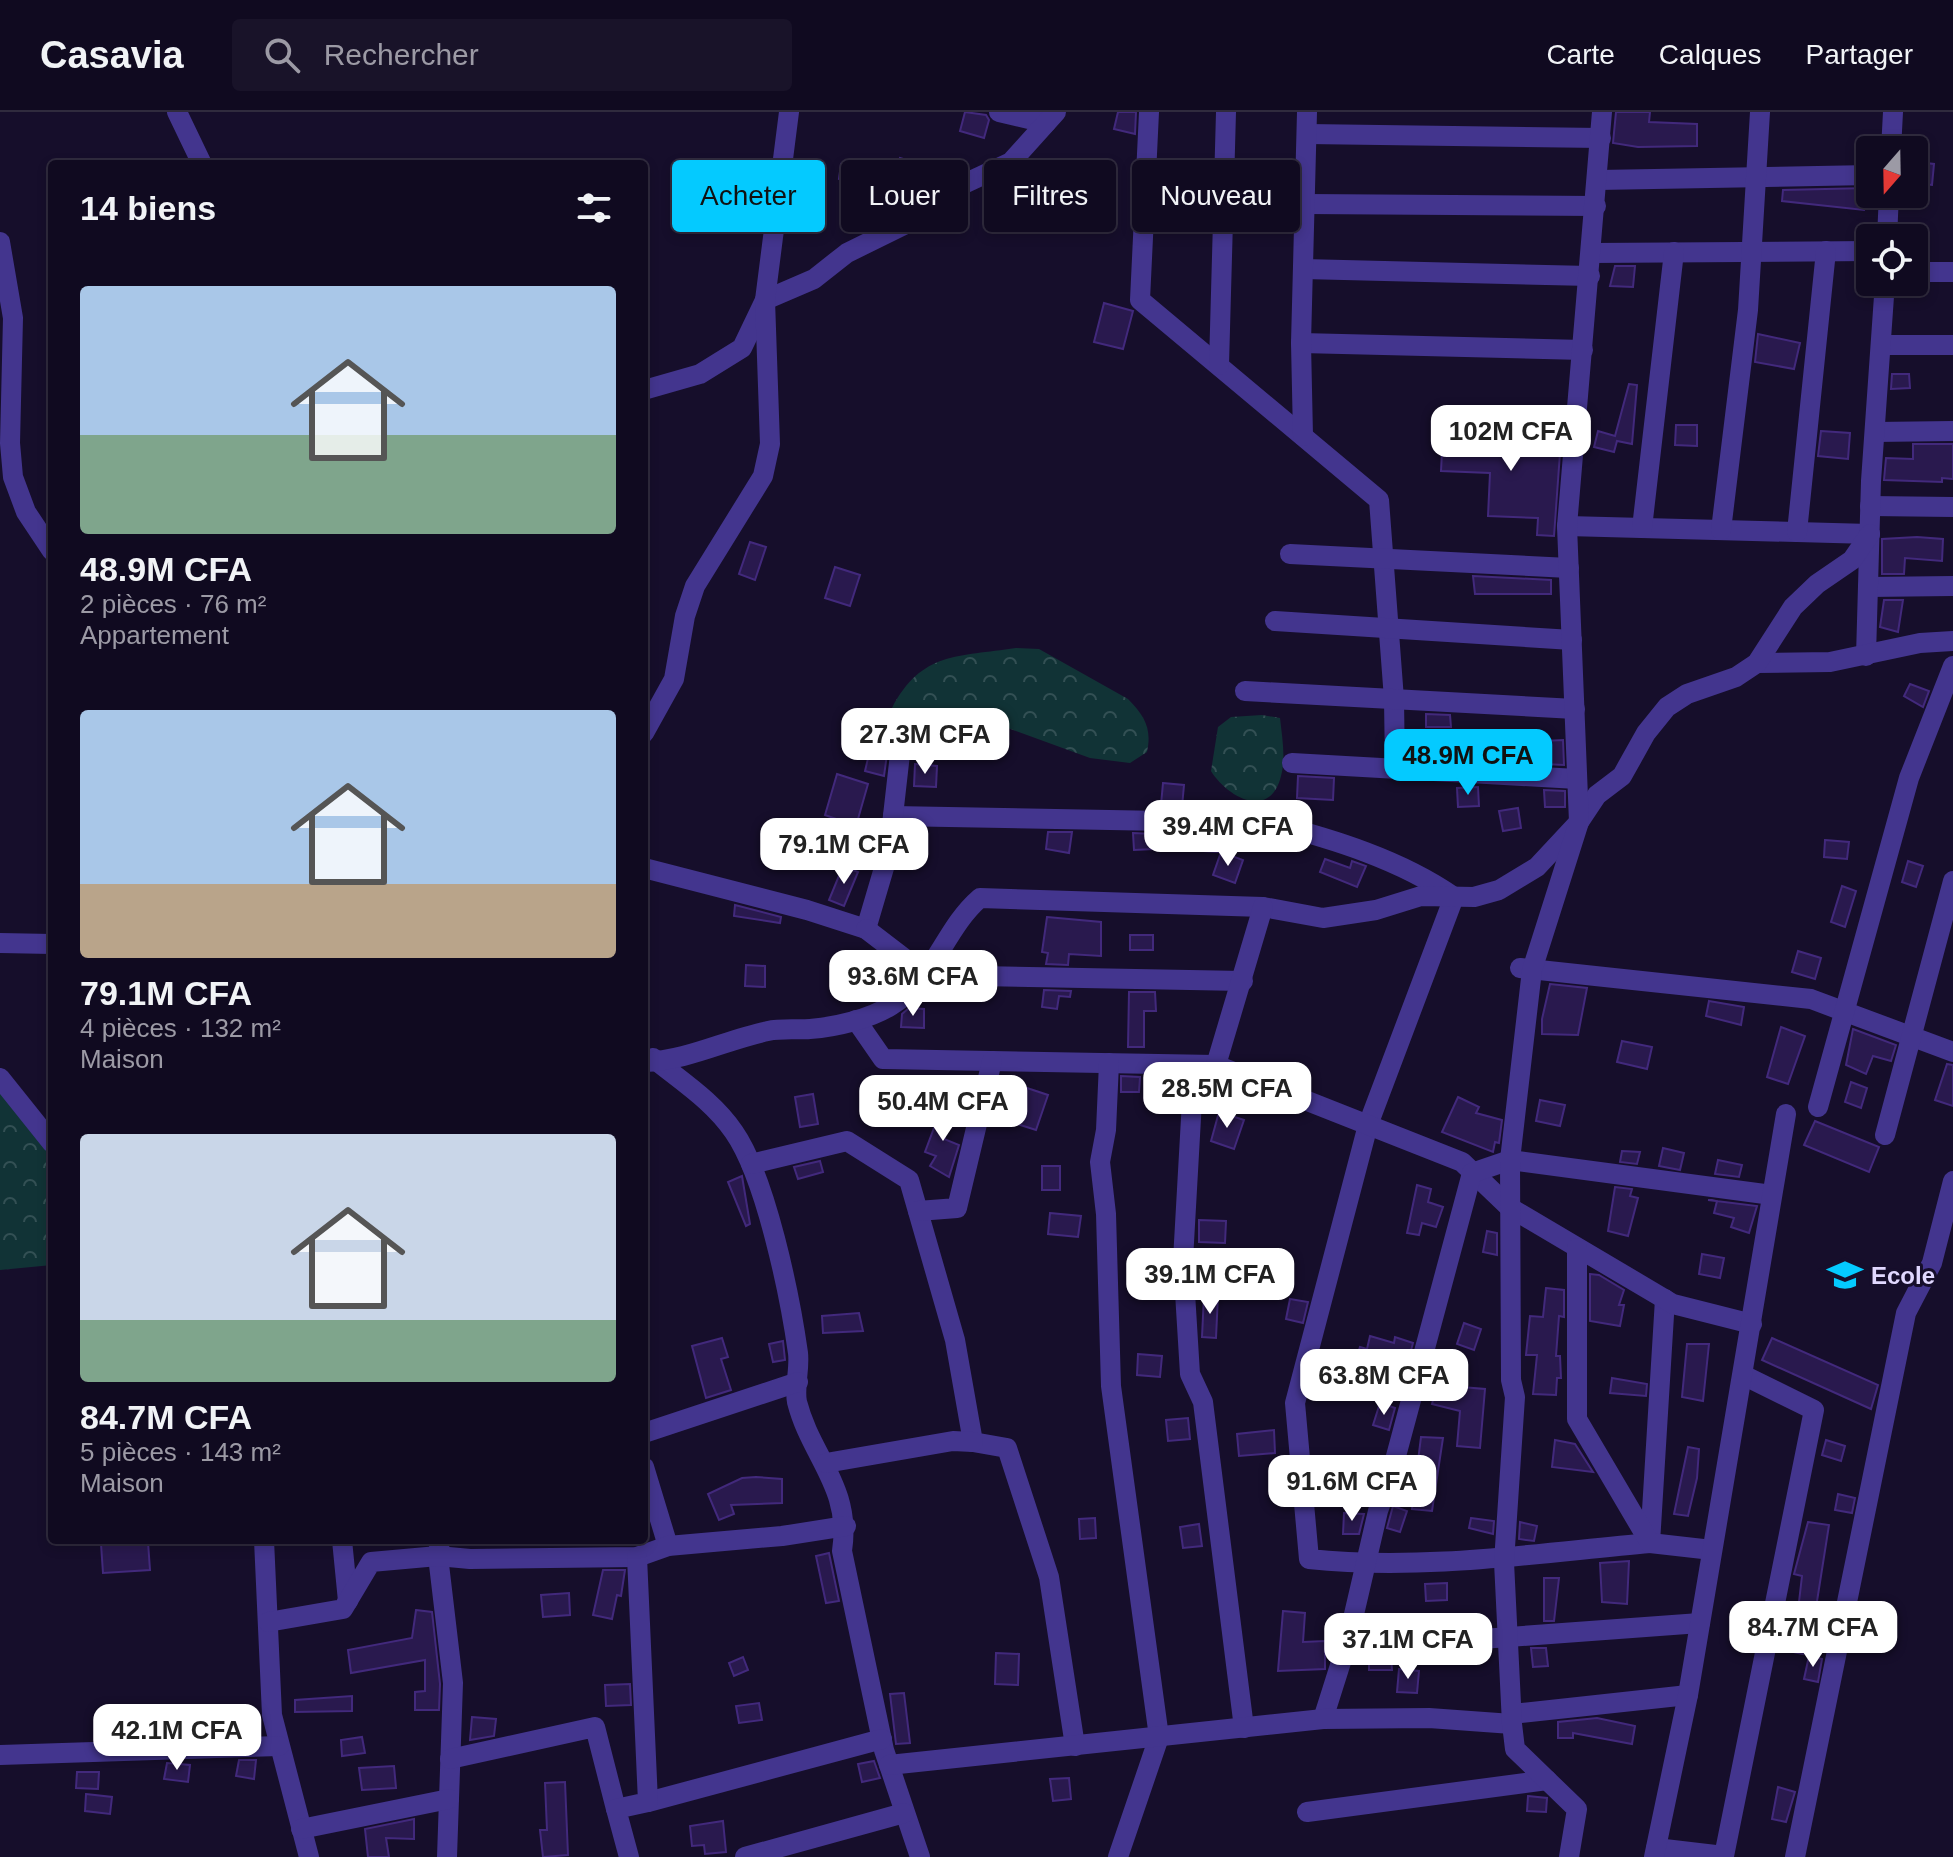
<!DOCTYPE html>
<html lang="fr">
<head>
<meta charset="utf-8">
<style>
	body { margin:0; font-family:Arial,sans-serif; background:#191329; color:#f1f3f6; height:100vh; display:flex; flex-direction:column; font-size:30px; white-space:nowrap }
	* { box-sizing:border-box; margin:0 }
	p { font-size:26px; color:#9c9aa5 }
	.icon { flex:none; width:44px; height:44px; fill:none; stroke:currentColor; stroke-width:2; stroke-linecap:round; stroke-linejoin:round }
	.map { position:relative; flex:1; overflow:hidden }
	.drawer { position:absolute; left:48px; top:48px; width:600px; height:1384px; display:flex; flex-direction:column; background:#100a20; border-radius:8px; box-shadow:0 4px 12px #0003,0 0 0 2px #302b3e }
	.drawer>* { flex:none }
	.guide { position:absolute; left:672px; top:48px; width:760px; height:72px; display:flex; gap:16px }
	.needle { width:52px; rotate:200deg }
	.tools { position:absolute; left:1856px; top:24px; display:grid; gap:16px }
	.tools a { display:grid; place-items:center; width:72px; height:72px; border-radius:8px; background:#100a20; box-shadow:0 4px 12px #0003,0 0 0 2px #302b3e; font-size:40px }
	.price { position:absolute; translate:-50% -68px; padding:0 18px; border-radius:16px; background:#fff; color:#222; font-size:26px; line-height:52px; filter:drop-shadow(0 2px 4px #0008) }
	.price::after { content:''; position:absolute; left:50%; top:48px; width:24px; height:18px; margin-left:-12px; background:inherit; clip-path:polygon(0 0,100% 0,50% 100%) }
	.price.current { background:#04caff; color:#111 }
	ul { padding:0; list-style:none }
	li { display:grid; align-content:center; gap:16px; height:424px; padding:0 32px }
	li span { display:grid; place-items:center; height:248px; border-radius:8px; color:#555 }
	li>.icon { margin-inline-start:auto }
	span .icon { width:144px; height:144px; fill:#fffc; stroke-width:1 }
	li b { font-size:34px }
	h2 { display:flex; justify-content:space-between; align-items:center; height:96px; padding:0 32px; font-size:34px }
	.chip { padding:0 28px; border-radius:8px; background:#100a20; box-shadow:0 4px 12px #0003,0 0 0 2px #302b3e; font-size:28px; line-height:72px }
	.chip.current { background:#04caff; color:#111 }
	header { display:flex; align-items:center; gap:48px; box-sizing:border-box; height:112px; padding:0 40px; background:#100a20; border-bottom:2px solid #302b3e }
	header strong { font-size:38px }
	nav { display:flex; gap:44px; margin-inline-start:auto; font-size:28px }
	.search { width:560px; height:72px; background:#191329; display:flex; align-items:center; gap:20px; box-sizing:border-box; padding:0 28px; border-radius:8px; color:#9c9aa5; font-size:30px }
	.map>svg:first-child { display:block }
</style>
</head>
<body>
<header>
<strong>Casavia</strong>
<div class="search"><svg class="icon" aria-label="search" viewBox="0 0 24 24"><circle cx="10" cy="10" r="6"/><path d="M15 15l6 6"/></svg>Rechercher</div>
<nav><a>Carte</a><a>Calques</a><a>Partager</a></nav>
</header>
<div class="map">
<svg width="1953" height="1745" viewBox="0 0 1953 1745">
	<defs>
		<pattern id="forest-crowns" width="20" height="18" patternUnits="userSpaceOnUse" patternTransform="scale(2)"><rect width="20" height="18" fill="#113336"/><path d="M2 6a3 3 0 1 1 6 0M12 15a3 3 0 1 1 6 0" fill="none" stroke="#335054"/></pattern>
	</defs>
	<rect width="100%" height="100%" fill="#160e2b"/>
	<g fill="url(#forest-crowns)">
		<path d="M1016,536L1039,537L1128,587C1145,604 1152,617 1147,640L1130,651L1090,646L994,611L892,596C922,539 958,545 1016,536Z"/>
		<path d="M1262,603L1280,606C1282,625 1286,646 1281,664C1270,709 1227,685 1211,659L1218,615L1231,605Z"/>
		<polygon points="0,979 52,1043 52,1153 0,1158"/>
	</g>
	<g fill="#29194e" stroke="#42297c" stroke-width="2">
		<polygon points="965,0 986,3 989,8 984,26 960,19"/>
		<polygon points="1118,0 1136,0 1135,22 1114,17"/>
		<polygon points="1616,0 1650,0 1649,10 1697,12 1697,34 1638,35 1613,31"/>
		<polygon points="900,46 926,54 916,85 891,77"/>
		<polygon points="1917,50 1934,52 1932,73 1915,71"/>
		<polygon points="841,52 863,55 860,70 839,67"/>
		<polygon points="1868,76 1864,98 1782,89 1783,78"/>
		<polygon points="1615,154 1635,154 1633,175 1610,174"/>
		<polygon points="1104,191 1133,199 1123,237 1094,230"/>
		<polygon points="1758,222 1800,231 1794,257 1755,250"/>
		<polygon points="1892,262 1909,262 1910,276 1891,277"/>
		<polygon points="1629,272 1637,273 1632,332 1617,329 1614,340 1594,335 1598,319 1615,324"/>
		<polygon points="1676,313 1697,313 1697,334 1675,333"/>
		<polygon points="1821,319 1850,321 1848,347 1818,344"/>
		<polygon points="1443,321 1561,327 1554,424 1537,423 1538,406 1488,404 1490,361 1441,359"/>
		<polygon points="1913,332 1953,332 1953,367 1942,366 1942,370 1884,368 1886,346 1913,347"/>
		<polygon points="1917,425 1943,427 1942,449 1905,446 1904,462 1882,462 1882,427"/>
		<polygon points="750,430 766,435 755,468 739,462"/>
		<polygon points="835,455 860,463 850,494 825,486"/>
		<polygon points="1473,464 1551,468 1551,482 1475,482"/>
		<polygon points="1884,488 1903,488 1898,520 1880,515"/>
		<polygon points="1910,572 1929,579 1923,595 1904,584"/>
		<polygon points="1426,602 1450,603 1451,615 1426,615"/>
		<polygon points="1563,628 1564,653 1544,652 1543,629"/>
		<polygon points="870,638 887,642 884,664 865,659"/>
		<polygon points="915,652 937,654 936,675 914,674"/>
		<polygon points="837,662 868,672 856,714 825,703"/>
		<polygon points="1298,664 1334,666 1333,688 1297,686"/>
		<polygon points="1163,671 1184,673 1182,695 1161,693"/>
		<polygon points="1478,675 1479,694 1458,695 1457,676"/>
		<polygon points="1544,678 1565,679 1565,695 1545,695"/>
		<polygon points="1518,696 1521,716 1503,719 1499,699"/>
		<polygon points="1048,720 1072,720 1069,741 1046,737"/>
		<polygon points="1133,721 1153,722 1154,737 1134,738"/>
		<polygon points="1189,722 1219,723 1218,740 1188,738"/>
		<polygon points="1825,728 1849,730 1847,747 1824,745"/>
		<polygon points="1221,740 1243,748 1235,771 1213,763"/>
		<polygon points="1325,747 1350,756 1352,749 1366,754 1357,775 1320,760"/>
		<polygon points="1908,749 1923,754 1916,775 1902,770"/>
		<polygon points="843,754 858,760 844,794 829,788"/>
		<polygon points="1842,774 1856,779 1845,815 1831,810"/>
		<polygon points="735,793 781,805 780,811 734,804"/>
		<polygon points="1047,805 1101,810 1101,844 1069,842 1068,853 1046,852 1048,841 1042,840"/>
		<rect x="1130" y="823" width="23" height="15"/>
		<polygon points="1798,839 1821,846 1815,867 1792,860"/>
		<polygon points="746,853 765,854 765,875 745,874"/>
		<polygon points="1550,872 1587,876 1578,923 1542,922 1542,907"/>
		<polygon points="1044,878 1071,879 1070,885 1059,884 1057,897 1042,895"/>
		<polygon points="1129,880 1155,880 1156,899 1144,899 1144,935 1128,935"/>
		<polygon points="1709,889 1744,895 1741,913 1706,904"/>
		<polygon points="909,896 924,897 924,916 901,915 902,902"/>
		<polygon points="1781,915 1805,924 1788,972 1767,965"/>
		<polygon points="1853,917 1896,933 1891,949 1873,944 1866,962 1846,953"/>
		<polygon points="1622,929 1652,935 1647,957 1617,950"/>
		<polygon points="1947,952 1953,953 1953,994 1935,988"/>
		<polygon points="1121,964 1140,965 1139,980 1121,980"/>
		<polygon points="1851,970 1867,976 1861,996 1845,990"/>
		<polygon points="1027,976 1048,983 1036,1018 1014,1011"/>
		<polygon points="813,982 818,1012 800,1015 795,985"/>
		<polygon points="1458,985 1479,995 1476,1001 1502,1008 1499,1031 1495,1030 1493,1040 1442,1020"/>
		<polygon points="1540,988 1565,993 1560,1014 1536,1009"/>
		<polygon points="943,992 956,997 944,1027 959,1033 949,1065 930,1054 936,1044 925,1040"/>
		<polygon points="1219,1000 1244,1008 1234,1037 1211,1029"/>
		<polygon points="1815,1009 1879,1035 1869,1060 1804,1033"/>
		<polygon points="1663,1036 1684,1041 1680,1058 1659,1054"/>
		<polygon points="1622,1039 1640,1040 1637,1052 1620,1050"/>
		<polygon points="1718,1048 1742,1053 1739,1065 1715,1062"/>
		<polygon points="820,1049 823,1060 798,1067 794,1055"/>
		<rect x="1042" y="1054" width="18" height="24"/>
		<polygon points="742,1064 750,1112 746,1114 728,1070"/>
		<polygon points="1417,1073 1431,1077 1428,1090 1443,1095 1436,1115 1422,1111 1419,1123 1407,1121"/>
		<polygon points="1615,1075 1632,1077 1630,1084 1638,1086 1628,1124 1608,1119"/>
		<polygon points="1708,1088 1757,1094 1749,1121 1731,1115 1734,1106 1714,1101 1717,1089"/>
		<polygon points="1050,1101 1081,1104 1078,1125 1048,1122"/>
		<polygon points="1199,1108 1226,1109 1225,1131 1199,1130"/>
		<polygon points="1487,1119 1497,1121 1497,1143 1483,1140"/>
		<polygon points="1702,1142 1724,1146 1720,1166 1699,1162"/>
		<polygon points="1590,1162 1599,1163 1624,1178 1619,1193 1624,1193 1620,1214 1590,1209"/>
		<polygon points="1546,1176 1564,1178 1564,1205 1559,1204 1556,1244 1560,1244 1561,1266 1557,1266 1556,1283 1533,1282 1537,1243 1526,1243 1530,1204 1543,1205"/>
		<polygon points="1204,1183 1218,1183 1216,1226 1202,1225"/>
		<polygon points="1290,1187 1308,1190 1303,1211 1286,1207"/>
		<polygon points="859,1201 863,1219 823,1221 822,1204"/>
		<polygon points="1464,1211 1481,1217 1474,1238 1457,1232"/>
		<polygon points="1370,1224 1394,1231 1395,1225 1413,1231 1406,1257 1381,1249 1376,1266 1352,1258 1360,1235 1367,1237"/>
		<polygon points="722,1226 728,1245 721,1247 731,1278 706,1286 692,1234"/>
		<polygon points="1772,1226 1878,1273 1871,1297 1762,1248"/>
		<polygon points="783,1229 785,1248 773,1250 769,1232"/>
		<polygon points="1687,1232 1709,1232 1703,1289 1682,1285"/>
		<polygon points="1138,1242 1162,1244 1160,1265 1137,1263"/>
		<polygon points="1612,1266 1647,1272 1646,1284 1610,1281"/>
		<polygon points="1437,1273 1485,1277 1480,1336 1457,1334 1460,1299 1432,1292"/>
		<polygon points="1380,1291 1395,1296 1389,1318 1373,1313"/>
		<polygon points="1188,1306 1190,1327 1168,1329 1166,1308"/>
		<polygon points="1274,1318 1275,1341 1239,1344 1237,1322"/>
		<polygon points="1421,1325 1443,1326 1432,1399 1412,1397"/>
		<polygon points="1555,1328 1575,1332 1593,1360 1552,1355"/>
		<polygon points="1826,1328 1845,1334 1841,1349 1822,1343"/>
		<polygon points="1688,1335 1699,1337 1697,1366 1688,1404 1674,1402"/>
		<polygon points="756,1365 782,1367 782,1391 731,1393 734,1402 719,1408 708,1382 742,1366"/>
		<polygon points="1838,1382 1855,1386 1852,1401 1835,1398"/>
		<polygon points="1393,1394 1407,1399 1400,1420 1387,1416"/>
		<polygon points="1344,1401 1364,1402 1359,1422 1343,1422"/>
		<polygon points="1095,1406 1096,1426 1080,1427 1079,1407"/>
		<polygon points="1471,1406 1494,1409 1493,1422 1469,1416"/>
		<polygon points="1520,1410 1537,1414 1534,1429 1519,1427"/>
		<polygon points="1808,1410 1829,1413 1815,1502 1803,1542 1793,1540 1793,1534 1780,1531 1786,1504 1797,1507 1802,1464 1794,1462"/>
		<polygon points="1199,1412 1202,1434 1183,1436 1180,1415"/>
		<polygon points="148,1430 150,1458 103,1461 101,1432"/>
		<polygon points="829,1441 839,1489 826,1491 816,1444"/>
		<polygon points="1629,1449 1627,1492 1602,1490 1600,1451"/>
		<polygon points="603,1458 625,1458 621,1484 617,1483 612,1507 593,1503"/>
		<polygon points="1544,1466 1559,1466 1554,1509 1544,1509"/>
		<polygon points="1447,1471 1447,1488 1426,1489 1425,1472"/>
		<polygon points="569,1481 570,1503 543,1505 541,1483"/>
		<polygon points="416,1498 432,1500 440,1572 439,1598 415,1598 415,1580 425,1579 425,1548 351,1561 348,1538 412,1526"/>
		<polygon points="1283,1499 1305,1501 1303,1530 1325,1529 1325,1557 1278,1559"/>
		<polygon points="1531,1536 1546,1536 1548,1554 1533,1555"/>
		<polygon points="996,1541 1019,1542 1018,1573 995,1572"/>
		<polygon points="1369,1542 1391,1543 1392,1558 1369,1558"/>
		<polygon points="1809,1544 1822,1547 1818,1570 1804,1567"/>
		<polygon points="743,1545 748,1558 734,1564 729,1551"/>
		<polygon points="1399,1557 1419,1559 1417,1581 1397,1580"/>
		<polygon points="630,1572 631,1593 606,1594 605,1573"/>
		<polygon points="904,1581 910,1631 896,1632 890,1582"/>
		<polygon points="352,1584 352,1599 295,1600 295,1588"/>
		<polygon points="759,1591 762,1608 739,1611 736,1594"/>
		<polygon points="472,1605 496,1607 494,1624 470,1628"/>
		<polygon points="1597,1606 1635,1614 1632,1632 1573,1621 1573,1626 1558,1626 1558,1610"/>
		<polygon points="362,1625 365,1641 342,1644 341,1628"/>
		<polygon points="239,1648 256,1648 254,1667 236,1664"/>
		<polygon points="874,1649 880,1666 862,1670 858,1652"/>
		<polygon points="167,1651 190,1653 188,1670 164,1667"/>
		<polygon points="394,1654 396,1676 362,1678 359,1656"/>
		<polygon points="77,1660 99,1660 98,1677 76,1676"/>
		<polygon points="1069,1666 1071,1687 1053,1689 1050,1667"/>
		<polygon points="565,1670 568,1743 543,1745 540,1718 547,1718 545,1671"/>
		<polygon points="1778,1675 1795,1680 1786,1710 1772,1707"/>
		<polygon points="86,1682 112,1685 110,1702 85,1699"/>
		<polygon points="1528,1684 1547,1686 1546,1700 1527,1699"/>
		<polygon points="414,1707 414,1727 386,1726 389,1745 368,1745 365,1717"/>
		<polygon points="723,1709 726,1740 705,1742 704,1733 692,1734 690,1714"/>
	</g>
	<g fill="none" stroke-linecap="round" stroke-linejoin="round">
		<g stroke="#43358e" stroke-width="20">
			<polyline points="177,0 202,52"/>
			<polyline points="999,0 1046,11"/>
			<polyline points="1149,0 1140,188 1379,388 1394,587 1395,657"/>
			<polyline points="1307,22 1601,26"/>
			<polyline points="1891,38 1893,0"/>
			<polyline points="1598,68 1870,63"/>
			<polyline points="1305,92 1596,94"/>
			<polyline points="1887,126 1889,82"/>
			<polyline points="0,130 13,206 10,331 13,365 26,400 52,439"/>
			<polyline points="1592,141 1870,139"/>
			<polyline points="1303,157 1590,164"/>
			<polyline points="1914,160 1953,160"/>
			<polyline points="1301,231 1583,238"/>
			<polyline points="1881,233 1953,233"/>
			<polyline points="1219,253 1226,0"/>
			<polyline points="644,278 700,262 742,236 765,188 814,167 847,141 916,107 953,77 1011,50 1056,0"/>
			<polyline points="1875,320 1953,319"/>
			<polyline points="1303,324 1301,231 1307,0"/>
			<polyline points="1870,394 1953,395"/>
			<polyline points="1567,414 1870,422"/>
			<polyline points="1642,416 1674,140"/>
			<polyline points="1721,418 1748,198 1760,0"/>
			<polyline points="1797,420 1826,139"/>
			<polyline points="1290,442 1569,456"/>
			<polyline points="1868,475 1953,474"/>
			<polyline points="1275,509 1572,528"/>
			<polyline points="1866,544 1871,369 1885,170"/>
			<polyline points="1757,551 1830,550 1920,531 1953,529"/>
			<polyline points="1245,579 1575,597"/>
			<polyline points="644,621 674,567 685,504 695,474 763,364 770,332 765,188 789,0"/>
			<polyline points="1292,651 1577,667"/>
			<path d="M893,704L1270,711C1333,727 1401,748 1454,785L1368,1013L1295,1291L1309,1447C1423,1459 1537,1441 1650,1431L1665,1187"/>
			<polyline points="644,756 807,798 866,817 889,739 900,642"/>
			<polyline points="866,817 926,863 1243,869"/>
			<polyline points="0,831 52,832"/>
			<polyline points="1520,856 1811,887 1953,940"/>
			<polyline points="856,908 883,947 1216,953 1462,1050 1509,1095 1673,1192 1752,1212"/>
			<path d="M653,946C681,969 713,989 734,1020C766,1066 790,1184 798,1241C800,1257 794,1275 797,1290C811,1345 852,1375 842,1439L884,1638L920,1745"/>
			<path d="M644,950C689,948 725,928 768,919C781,916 797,918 810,917C836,915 870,907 892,893C935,867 944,817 980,786L1263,795L1323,806L1376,798L1421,784L1474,785L1499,778L1537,755L1579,710L1597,683L1622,664L1646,621L1667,595L1687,582L1736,565L1757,551L1793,495L1817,472L1852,448L1870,422"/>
			<polyline points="1109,951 1106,1018 1100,1050 1106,1102 1111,1274 1159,1625 1118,1745"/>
			<polyline points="1194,953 1183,1148 1190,1262 1203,1290 1244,1616"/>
			<polyline points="1216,953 1263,795"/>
			<polyline points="0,966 52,1031"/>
			<polyline points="1818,995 1909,666 1953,554"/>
			<polyline points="1885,1023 1953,769"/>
			<polyline points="751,1052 847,1029 909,1068 955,1228 973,1330 1007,1336 1049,1465 1075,1634"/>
			<polyline points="918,1099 957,1096 992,949"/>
			<polyline points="1577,1136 1577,1307 1650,1431 1712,1438"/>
			<polyline points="644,1321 798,1270"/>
			<polyline points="826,1351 953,1329 973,1330"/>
			<polyline points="644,1355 668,1434"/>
			<polyline points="264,1428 272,1603 309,1745"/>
			<polyline points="342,1428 348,1489"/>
			<polyline points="440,1428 438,1444 453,1571 447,1745"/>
			<polyline points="268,1510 343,1497 371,1450 438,1444 470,1447 637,1445 668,1434 782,1424 846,1414"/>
			<polyline points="1700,1511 1427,1531 1348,1528 1378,1399 1392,1359 1472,1061 1510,1048 1772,1083"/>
			<polyline points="1512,1602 1688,1583"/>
			<polyline points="1323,1607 1348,1528"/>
			<polyline points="0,1643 279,1634"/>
			<polyline points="450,1647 595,1615 616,1697"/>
			<polyline points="889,1653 1323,1607 1429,1606 1512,1612"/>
			<polyline points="648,1690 882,1627"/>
			<polyline points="1307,1700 1547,1668"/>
			<polyline points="301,1717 449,1687"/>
			<polyline points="1656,1736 1724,1744 1814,1298 1743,1263"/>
			<polyline points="629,1745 616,1697 648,1690 637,1445"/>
			<polyline points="745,1745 904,1701"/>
			<polyline points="1569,1745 1577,1697 1515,1637 1512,1612 1504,1450 1515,1285 1511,1268 1510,1048 1532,858 1579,710 1567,414 1602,0"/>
			<polyline points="1654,1745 1688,1583 1786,1002"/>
			<polyline points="1795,1745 1906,1201 1932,1151 1953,1069"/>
		</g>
	</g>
	<defs>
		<g id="school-bare" transform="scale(2.76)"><path d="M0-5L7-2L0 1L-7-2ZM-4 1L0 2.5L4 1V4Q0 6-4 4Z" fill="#04caff" stroke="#160e2b" stroke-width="2.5" paint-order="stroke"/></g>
	</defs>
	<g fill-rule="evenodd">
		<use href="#school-bare" x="1845" y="1163"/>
	</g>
	<g text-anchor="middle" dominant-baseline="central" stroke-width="6" stroke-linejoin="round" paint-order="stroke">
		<g font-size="24" font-weight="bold" fill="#e1d8ff" stroke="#160e2b" text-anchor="start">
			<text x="1871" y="1163">Ecole</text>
		</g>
	</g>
</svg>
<div class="tools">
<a><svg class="needle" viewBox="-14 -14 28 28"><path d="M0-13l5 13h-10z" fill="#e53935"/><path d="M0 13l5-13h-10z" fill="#9c9aa5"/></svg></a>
<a><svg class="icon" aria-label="locate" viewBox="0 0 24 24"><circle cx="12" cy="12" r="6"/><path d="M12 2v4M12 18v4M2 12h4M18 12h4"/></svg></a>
</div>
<b class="price" style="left:1511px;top:361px">102M CFA</b>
<b class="price" style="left:925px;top:664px">27.3M CFA</b>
<b class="price current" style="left:1468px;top:685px">48.9M CFA</b>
<b class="price" style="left:1228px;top:756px">39.4M CFA</b>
<b class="price" style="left:844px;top:774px">79.1M CFA</b>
<b class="price" style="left:913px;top:906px">93.6M CFA</b>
<b class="price" style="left:1227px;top:1018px">28.5M CFA</b>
<b class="price" style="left:943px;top:1031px">50.4M CFA</b>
<b class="price" style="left:1210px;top:1204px">39.1M CFA</b>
<b class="price" style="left:1384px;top:1305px">63.8M CFA</b>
<b class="price" style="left:1352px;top:1411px">91.6M CFA</b>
<b class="price" style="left:1813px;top:1557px">84.7M CFA</b>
<b class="price" style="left:1408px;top:1569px">37.1M CFA</b>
<b class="price" style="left:177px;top:1660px">42.1M CFA</b>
<div class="guide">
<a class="chip current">Acheter</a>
<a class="chip">Louer</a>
<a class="chip">Filtres</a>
<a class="chip">Nouveau</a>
</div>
<section class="drawer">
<h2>14 biens<svg class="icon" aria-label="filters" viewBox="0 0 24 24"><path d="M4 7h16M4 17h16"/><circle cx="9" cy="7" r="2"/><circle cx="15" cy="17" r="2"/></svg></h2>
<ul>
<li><span style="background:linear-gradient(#a9c7e8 60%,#7fa58c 0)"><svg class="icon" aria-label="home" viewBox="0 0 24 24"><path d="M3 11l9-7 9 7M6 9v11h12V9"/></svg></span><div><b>48.9M CFA</b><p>2 pièces · 76 m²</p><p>Appartement</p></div></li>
<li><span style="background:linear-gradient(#a9c7e8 70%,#b9a48a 0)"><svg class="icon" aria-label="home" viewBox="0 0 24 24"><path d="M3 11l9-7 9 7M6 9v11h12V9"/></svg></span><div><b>79.1M CFA</b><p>4 pièces · 132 m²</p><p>Maison</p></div></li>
<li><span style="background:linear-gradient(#c9d6e8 75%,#7fa58c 0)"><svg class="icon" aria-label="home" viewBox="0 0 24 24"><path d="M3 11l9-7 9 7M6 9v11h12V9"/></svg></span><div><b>84.7M CFA</b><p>5 pièces · 143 m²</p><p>Maison</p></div></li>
</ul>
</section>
</div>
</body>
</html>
